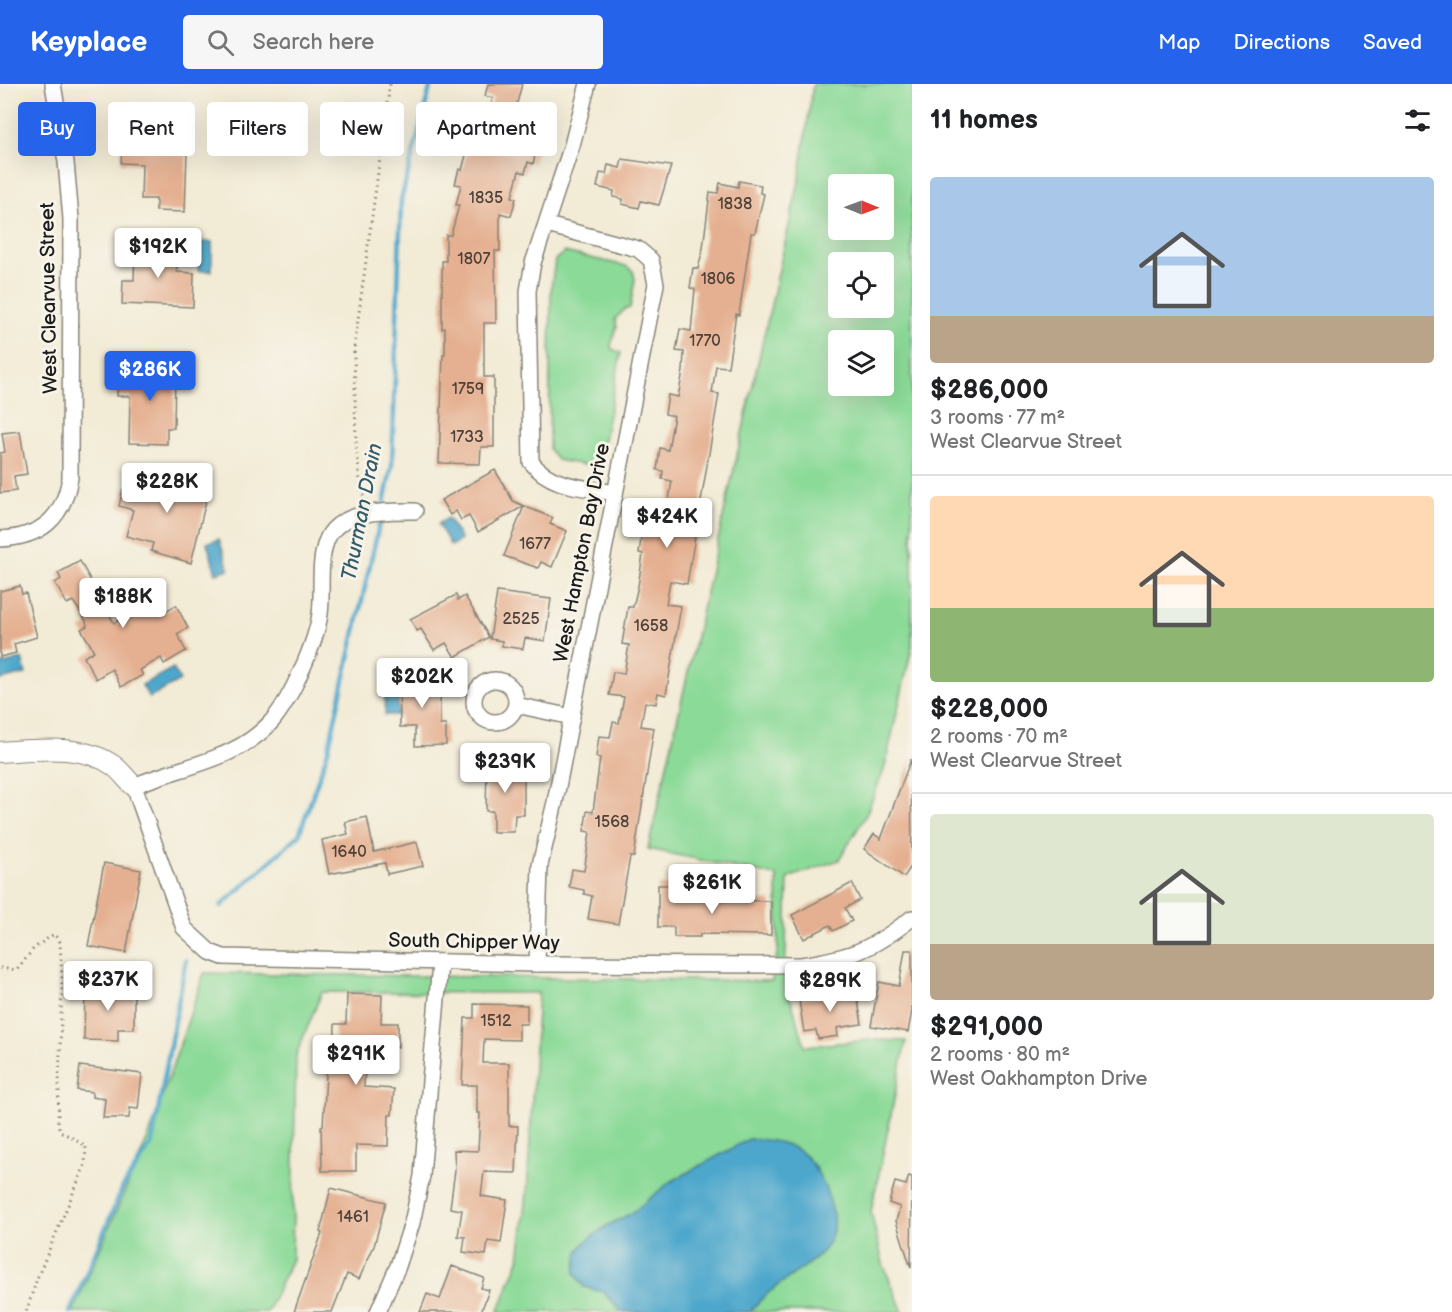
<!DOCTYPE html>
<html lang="en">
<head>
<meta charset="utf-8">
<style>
	body { margin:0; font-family:"Balsamiq Sans",sans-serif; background:#f6f6f6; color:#202124; height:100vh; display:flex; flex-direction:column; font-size:22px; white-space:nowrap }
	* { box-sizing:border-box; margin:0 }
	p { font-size:20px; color:#757577 }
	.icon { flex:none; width:33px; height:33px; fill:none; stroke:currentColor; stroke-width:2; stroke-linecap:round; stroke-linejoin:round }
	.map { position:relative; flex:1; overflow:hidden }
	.side { display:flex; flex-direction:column; background:#fff; width:540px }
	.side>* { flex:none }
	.hud { position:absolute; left:18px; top:18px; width:570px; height:54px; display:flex; gap:12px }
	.needle { width:39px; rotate:91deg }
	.controls { position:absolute; left:828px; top:90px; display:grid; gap:12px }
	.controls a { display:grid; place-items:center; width:66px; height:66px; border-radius:6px; background:#fff; box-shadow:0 6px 24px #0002; font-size:30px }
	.price { position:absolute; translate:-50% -51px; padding:0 14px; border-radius:6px; background:#fff; color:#222; font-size:20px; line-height:39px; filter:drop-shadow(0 2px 3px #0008) }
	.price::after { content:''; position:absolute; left:50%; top:36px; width:18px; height:14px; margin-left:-9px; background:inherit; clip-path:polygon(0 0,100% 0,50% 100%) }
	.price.current { background:#2563eb; color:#fff }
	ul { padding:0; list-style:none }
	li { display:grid; align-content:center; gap:12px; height:318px; padding:0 18px }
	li+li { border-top:2px solid #e0e0e0 }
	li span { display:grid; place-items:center; height:186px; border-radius:6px; color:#555 }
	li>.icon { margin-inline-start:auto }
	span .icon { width:108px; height:108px; fill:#fffc; stroke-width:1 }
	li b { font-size:26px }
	h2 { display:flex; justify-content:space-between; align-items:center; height:72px; padding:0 18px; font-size:26px }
	.chip { padding:0 21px; border-radius:6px; background:#fff; box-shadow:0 6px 24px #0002; font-size:21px; line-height:54px }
	.chip.current { background:#2563eb; color:#fff }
	header { display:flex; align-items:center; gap:36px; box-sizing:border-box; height:84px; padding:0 30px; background:#2563eb; color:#fff }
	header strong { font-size:28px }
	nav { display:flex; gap:33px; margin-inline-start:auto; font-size:21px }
	.search { width:420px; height:54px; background:#f6f6f6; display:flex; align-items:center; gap:15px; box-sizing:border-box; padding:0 21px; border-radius:6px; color:#757577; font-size:22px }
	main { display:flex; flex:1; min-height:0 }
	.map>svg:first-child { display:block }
</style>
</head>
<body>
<header>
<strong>Keyplace</strong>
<div class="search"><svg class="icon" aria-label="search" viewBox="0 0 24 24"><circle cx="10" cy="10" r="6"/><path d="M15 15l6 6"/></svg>Search here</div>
<nav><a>Map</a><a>Directions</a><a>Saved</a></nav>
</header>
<main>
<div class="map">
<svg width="912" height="1228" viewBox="0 0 912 1228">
	<rect width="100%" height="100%" fill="#f7f3e8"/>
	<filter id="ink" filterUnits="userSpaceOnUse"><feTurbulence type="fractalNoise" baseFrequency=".0167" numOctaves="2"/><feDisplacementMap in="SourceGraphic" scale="12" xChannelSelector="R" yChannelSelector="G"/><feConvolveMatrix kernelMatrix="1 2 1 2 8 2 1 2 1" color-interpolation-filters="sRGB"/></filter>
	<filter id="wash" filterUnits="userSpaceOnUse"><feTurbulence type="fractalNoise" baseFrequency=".008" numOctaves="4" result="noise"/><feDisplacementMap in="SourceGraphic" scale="24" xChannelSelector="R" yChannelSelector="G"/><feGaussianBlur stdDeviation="1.35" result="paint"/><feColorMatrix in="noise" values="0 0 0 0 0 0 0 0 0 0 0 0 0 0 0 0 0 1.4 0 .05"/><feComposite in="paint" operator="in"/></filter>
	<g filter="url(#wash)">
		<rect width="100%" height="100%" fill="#f2ebd5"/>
		<g fill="#8bda98" stroke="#547b5a" stroke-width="1.5" fill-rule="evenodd">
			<path d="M813,0H912V563L884,686L866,731L839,776L788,794L785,897L805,962L872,956L906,957L871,1128L883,1180L903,1228H498L519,1176L527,1110L538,909L322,908L296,971L292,1175L267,1228H73L150,1049L204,889L772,897L778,865L777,792L648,765L799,97ZM838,100H884V146H838ZM838,178H884V224H838ZM838,256H884V302H838Z"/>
			<polygon points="564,168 626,182 633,187 635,195 630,224 625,225 615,235 617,243 611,261 612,265 621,269 599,381 596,383 557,376 549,365 551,205 555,176"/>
		</g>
		<g fill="#4ea7cc" stroke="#356274" stroke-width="1.5">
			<rect x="198" y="158" width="14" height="29"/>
			<polygon points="448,434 461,456 451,462 438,440"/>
			<polygon points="219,455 229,485 216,489 207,459"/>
			<polygon points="22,575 26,590 0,596 0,581"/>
			<polygon points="173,584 180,597 149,614 142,601"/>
			<rect x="385" y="603" width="13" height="28"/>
			<path d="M749,1055C779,1055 803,1061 818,1089C866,1179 792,1174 750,1228H622L603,1208L584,1203L575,1189L578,1168L585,1158L608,1141L632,1129L670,1098Z"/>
		</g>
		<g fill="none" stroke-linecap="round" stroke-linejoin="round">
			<g stroke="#4ea7cc" stroke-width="4.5">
				<polyline points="383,424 392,381 401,116 431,0"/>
				<polyline points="221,822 299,751 328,667 381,432"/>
				<polyline points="70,1228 123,1103 152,1059 186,876"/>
			</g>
		</g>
		<g id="blocks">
			<g fill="#e5b091">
				<polygon points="488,0 522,0 512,38 528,42 524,56 538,60 533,80 528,78 525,89 519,87 512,113 516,114 511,132 500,129 500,167 495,167 496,239 484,239 484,293 494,293 494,363 481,363 480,380 439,379 443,271 445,271 445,244 442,245 442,177 446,177 446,151 451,151 459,121 456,121 461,101 455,100 459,85 462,86 470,56 477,57 481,38 486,40 493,14 485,12"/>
				<polygon points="141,39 161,40 160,57 177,58 177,68 187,69 185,128 156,127 156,115 141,115 142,80 121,79 122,59 140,60"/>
				<polygon points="622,75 671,82 659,121 641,117 639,124 622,120 623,115 613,113 614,107 597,103 600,89 606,90 608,81 620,84"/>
				<polygon points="739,97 761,101 760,109 764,110 755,149 751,149 739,231 736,230 728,283 716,282 712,309 719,310 687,500 670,497 666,520 681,522 666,611 658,609 656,620 645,618 641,642 654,644 634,773 630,773 618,840 588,835 592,812 584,810 584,806 569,803 572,785 584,787 590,748 584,747 587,727 593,728 600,674 596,673 599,652 610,653 613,638 619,639 624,613 609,611 613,588 624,590 629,561 622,560 628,523 633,523 638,502 643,470 639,469 642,448 649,449 651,435 665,438 672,397 662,395 663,387 657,386 660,364 668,366 674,332 665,330 668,311 678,313 683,287 684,268 676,267 680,245 691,247 695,205 690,204 693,184 698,185 703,164 710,108 718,109 720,99 738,103"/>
				<polygon points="135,161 178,162 177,188 194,189 193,223 122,220 123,196 134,196"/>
				<polygon points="141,275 167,276 167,289 175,289 174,344 167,344 167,360 129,359 130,312 117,312 118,290 141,290"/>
				<polygon points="20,347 27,390 14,392 16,407 0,409 0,369 5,368 2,349"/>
				<polygon points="495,386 513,417 524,422 478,448 469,432 461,436 456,427 450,431 441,416"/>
				<polygon points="147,387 179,395 181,389 203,394 198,415 206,417 191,479 151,467 153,459 126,452 133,426 119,422 123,405 141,410"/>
				<polygon points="524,422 553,434 550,440 567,447 552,483 541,478 538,484 504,472"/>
				<polygon points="80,477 114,539 135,528 131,521 153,508 164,528 176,521 188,544 177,550 186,567 164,580 161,574 140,586 143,591 121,603 112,585 96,595 84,573 94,567 81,545 87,542 86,537 73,517 67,520 55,499 61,495 58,489"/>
				<polygon points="20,502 22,510 26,509 37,553 14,560 16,569 0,573 0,507"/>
				<polygon points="497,508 551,515 545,557 525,554 523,565 502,562 502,557 490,555"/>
				<polygon points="456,511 458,516 465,512 489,553 455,573 446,559 434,566 421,545 417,547 410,535"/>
				<polygon points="399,592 440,592 440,641 446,641 446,661 415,662 415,643 400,643"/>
				<polygon points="498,675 518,676 518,688 524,688 524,731 515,731 514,748 493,748 493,727 486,727 487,679 497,679"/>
				<polygon points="911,675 912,781 904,793 864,765 874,750 881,755"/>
				<polygon points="367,733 374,768 417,758 423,782 387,790 385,779 329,790 322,756 348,750 345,738"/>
				<polygon points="104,779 141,786 126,869 88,862"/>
				<polygon points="852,799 860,816 845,824 852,837 833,847 830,841 804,855 792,831"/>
				<polygon points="658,801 675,801 675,811 700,811 700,816 771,817 771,851 700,850 700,853 674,853 674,843 658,843"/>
				<polygon points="905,866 912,866 912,927 908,948 871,942 879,898 899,902"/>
				<polygon points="85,902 134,903 134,945 118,945 118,957 84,956"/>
				<polygon points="856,906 862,940 837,944 838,952 818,955 816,946 804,948 799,916"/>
				<polygon points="347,910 382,911 381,939 398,939 398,963 366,962 364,1003 394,1005 392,1031 389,1031 388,1062 356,1061 356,1087 322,1087 321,1042 323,1042 327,974 334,975 335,940 346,940"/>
				<polygon points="474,920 527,921 527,940 519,940 519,956 484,955 483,979 509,979 509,1042 518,1042 516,1089 484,1088 481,1112 507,1116 501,1159 488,1157 486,1171 463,1168 465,1153 458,1152 462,1126 450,1124 455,1086 454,1066 478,1067 480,1029 477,1029 477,1001 462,1001 465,934 474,934"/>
				<polygon points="80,982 142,990 138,1025 130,1024 129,1034 103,1034 105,1015 92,1013 92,1008 77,1006"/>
				<polygon points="909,1092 912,1093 911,1184 896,1137 900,1123 889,1119 895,1098 906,1101"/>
				<polygon points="331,1104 386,1118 374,1162 359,1195 347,1190 332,1228 294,1228 322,1149 320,1148"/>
				<polygon points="452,1182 484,1194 481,1204 489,1206 481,1228 420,1228 427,1210 440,1215"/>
			</g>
		</g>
	</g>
	<g filter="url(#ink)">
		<use href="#blocks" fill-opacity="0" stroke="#878478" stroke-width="1.5"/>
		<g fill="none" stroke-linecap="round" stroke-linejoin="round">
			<g stroke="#878478" stroke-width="18">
				<g id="minor">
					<path d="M588,0L572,61L533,179L528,207L531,378C551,404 585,403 615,409"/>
					<path d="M415,427C388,427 337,425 326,458C318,481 323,507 320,530C316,559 291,615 272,637C237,677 180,682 134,702L184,844L210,868L223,873L537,880L801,881C852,873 871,866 912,834"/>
					<path d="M0,455C41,453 63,435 70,394L71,135L66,78L53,0"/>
					<circle cx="495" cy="617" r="21"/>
					<polyline points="516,621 572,633"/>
					<polyline points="537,880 540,781 555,718 656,200 651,176 638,165 547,141"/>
					<polyline points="378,1228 398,1182 412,1139 422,1092 440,879"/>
				</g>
			</g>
			<g stroke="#878478" stroke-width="22">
				<path id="tertiary" d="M0,668C36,666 83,659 114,682C121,687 127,696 134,702"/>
			</g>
			<g stroke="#878478" stroke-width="3" stroke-dasharray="1.5 4.5" stroke-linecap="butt">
				<polyline points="367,417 361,408 356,360 354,265 390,0"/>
				<polyline points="0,884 17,886 34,864 54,850 60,858 62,895 58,1039 60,1047 86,1062 85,1081 38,1192 26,1228"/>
			</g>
			<use href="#minor" stroke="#fff" stroke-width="15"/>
			<use href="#tertiary" stroke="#fff" stroke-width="20"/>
		</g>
	</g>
	<g text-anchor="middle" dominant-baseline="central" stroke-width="6" stroke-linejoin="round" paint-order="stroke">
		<g font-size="16" fill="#4e4139">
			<text x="486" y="114">1835</text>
			<text x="735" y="120">1838</text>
			<text x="474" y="175">1807</text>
			<text x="718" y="195">1806</text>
			<text x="705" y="257">1770</text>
			<text x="468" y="305">1759</text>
			<text x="467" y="353">1733</text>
			<text x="535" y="460">1677</text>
			<text x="521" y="535">2525</text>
			<text x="651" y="542">1658</text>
			<text x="612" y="738">1568</text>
			<text x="349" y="768">1640</text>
			<text x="496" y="937">1512</text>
			<text x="353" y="1133">1461</text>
		</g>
		<g font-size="20" fill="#1c1c1c" stroke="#f7f3e8">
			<text transform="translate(49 214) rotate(-91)">West Clearvue Street</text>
			<text transform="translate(582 469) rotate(-79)">West Hampton Bay Drive</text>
			<text transform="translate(474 858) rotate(1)">South Chipper Way</text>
		</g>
		<g font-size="21" font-style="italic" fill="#325b6b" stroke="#f7f3e8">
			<text transform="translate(362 428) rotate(-79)">Thurman Drain</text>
		</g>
	</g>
</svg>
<div class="controls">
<a><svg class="needle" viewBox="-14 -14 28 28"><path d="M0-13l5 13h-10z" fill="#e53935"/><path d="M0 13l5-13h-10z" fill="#757577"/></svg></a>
<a><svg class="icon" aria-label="locate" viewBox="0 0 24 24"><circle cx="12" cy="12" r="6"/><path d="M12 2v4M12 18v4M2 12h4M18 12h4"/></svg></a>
<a><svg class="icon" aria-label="layers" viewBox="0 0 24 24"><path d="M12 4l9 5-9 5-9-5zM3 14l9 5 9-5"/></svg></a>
</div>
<b class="price" style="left:158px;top:195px">$192K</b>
<b class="price current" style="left:150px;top:318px">$286K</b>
<b class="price" style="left:167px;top:430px">$228K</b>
<b class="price" style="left:667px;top:465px">$424K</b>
<b class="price" style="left:123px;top:545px">$188K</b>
<b class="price" style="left:422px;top:625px">$202K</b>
<b class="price" style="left:505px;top:710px">$239K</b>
<b class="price" style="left:712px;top:831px">$261K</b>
<b class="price" style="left:108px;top:928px">$237K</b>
<b class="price" style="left:830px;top:929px">$289K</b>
<b class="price" style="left:356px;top:1002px">$291K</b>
<div class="hud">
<a class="chip current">Buy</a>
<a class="chip">Rent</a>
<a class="chip">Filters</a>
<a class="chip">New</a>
<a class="chip">Apartment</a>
</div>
</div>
<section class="side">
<h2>11 homes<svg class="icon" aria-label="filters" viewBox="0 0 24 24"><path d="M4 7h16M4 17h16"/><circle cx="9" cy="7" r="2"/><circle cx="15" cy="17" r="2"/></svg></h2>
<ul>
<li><span style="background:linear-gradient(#a9c7e8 75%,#b9a48a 0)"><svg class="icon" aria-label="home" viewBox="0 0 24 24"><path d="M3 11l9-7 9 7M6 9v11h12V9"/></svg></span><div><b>$286,000</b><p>3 rooms · 77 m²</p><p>West Clearvue Street</p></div></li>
<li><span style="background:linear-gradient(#ffd9b3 60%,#8fb573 0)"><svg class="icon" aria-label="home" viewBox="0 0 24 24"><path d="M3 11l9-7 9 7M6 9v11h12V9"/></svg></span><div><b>$228,000</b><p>2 rooms · 70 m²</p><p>West Clearvue Street</p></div></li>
<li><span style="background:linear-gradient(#dfe7d0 70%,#b9a48a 0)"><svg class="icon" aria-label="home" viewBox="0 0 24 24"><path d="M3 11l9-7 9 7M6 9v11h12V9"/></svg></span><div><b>$291,000</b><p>2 rooms · 80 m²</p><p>West Oakhampton Drive</p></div></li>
</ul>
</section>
</main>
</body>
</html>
